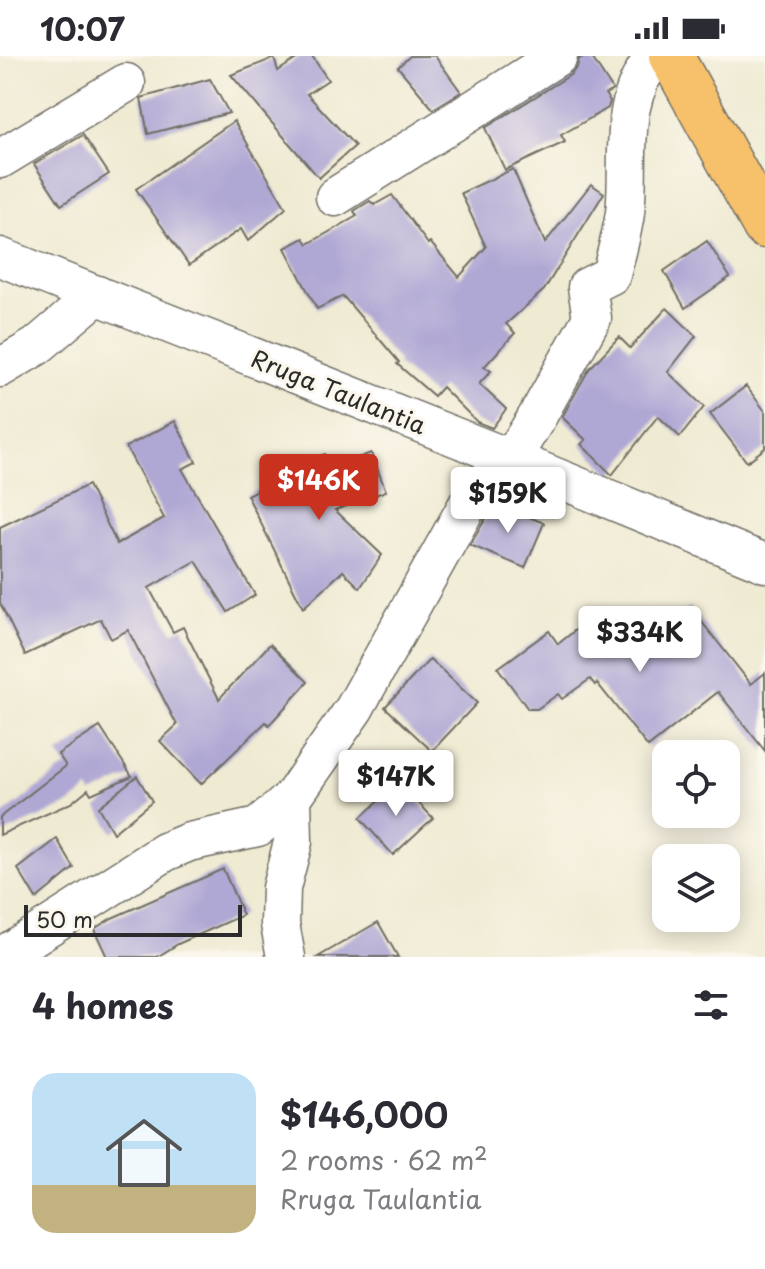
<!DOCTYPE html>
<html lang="en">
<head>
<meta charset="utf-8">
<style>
	body { margin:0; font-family:"Playpen Sans",sans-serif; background:#f2f2f3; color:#2b2b33; height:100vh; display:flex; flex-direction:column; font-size:30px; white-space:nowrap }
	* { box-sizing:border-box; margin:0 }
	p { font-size:26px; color:#7c7c81 }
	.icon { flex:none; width:44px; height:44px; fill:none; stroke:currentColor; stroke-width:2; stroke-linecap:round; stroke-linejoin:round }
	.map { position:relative; height:901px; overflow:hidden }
	.sheet { display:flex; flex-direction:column; background:#fff; flex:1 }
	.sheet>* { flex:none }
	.fabs { position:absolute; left:652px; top:684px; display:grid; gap:16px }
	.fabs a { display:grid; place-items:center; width:88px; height:88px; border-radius:16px; background:#fff; box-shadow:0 4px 20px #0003; font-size:40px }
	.scale { position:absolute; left:24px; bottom:20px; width:218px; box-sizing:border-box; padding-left:8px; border:4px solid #2b2b2b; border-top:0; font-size:22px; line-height:28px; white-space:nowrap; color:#2b2b2b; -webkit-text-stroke:6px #fbf7ec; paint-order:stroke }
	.price { position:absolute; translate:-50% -68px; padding:0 18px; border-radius:8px; background:#fff; color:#222; font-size:26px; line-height:52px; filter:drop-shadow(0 2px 4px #0008) }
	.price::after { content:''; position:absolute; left:50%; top:48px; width:24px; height:18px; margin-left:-12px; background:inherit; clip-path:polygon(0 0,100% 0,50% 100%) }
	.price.on { background:#c8321e; color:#fff }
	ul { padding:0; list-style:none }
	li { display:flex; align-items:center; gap:24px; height:200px; padding:0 32px }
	li span { display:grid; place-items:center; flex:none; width:224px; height:160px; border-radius:24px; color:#555 }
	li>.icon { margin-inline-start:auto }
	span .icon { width:96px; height:96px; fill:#fffc; stroke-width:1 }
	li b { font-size:34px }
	h2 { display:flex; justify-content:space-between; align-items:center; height:96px; padding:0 32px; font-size:34px }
	.status { display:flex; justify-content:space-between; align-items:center; height:56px; padding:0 40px; background:#fff; direction:ltr }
	.status svg { height:22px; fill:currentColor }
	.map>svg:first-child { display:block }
</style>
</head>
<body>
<div class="status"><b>10:07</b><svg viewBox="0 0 49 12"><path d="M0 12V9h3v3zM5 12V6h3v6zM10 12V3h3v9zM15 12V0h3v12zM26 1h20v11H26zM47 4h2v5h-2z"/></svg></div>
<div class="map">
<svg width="765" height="901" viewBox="0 0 765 901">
	<rect width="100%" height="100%" fill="#fbf7ec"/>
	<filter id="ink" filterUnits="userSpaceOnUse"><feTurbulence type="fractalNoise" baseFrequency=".0125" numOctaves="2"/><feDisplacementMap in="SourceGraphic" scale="16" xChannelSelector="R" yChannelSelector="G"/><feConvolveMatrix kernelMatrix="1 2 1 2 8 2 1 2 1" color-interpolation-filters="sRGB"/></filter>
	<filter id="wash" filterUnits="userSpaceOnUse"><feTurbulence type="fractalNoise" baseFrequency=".006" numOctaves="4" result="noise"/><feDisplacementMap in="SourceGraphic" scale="32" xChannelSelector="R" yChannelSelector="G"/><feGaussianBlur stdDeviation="1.8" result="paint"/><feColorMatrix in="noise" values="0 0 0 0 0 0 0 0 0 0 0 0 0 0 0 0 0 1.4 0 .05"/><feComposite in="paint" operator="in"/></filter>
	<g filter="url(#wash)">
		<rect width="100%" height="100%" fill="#efead2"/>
		<g id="blocks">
			<g fill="#b0a8d4">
				<polygon points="301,0 312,0 328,24 307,38 355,90 319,122 231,19 274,2 278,15"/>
				<polygon points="410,0 435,0 461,36 433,53 398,11"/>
				<polygon points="585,0 591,0 613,34 605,38 610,45 608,52 561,79 565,86 505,114 485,72 570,19 577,11 579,3"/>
				<polygon points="210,23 229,57 148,78 141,42"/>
				<polygon points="234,65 286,152 248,185 241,173 189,209 136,133"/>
				<polygon points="83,79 109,118 61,149 34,108"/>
				<polygon points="513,113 545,187 591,128 604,137 544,234 506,268 515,277 484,311 491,315 479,328 506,353 492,372 477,366 442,331 434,340 397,308 399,306 343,240 317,253 285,192 304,182 308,188 357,160 354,155 370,145 374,149 392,139 428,188 430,186 459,221 486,191 461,137"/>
				<polygon points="707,185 730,221 685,252 664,215"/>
				<polygon points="667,252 696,280 668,316 704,351 680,381 658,360 612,419 581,388 586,384 562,361 589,313 619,281 630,292"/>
				<polygon points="746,330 765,355 765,392 747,406 710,358"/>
				<polygon points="175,365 196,406 182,413 255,539 228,556 196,505 149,532 173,576 183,571 219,643 270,588 308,626 269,669 266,666 201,728 160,685 177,669 128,574 111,583 101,563 25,599 0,547 0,471 88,429 117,488 164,462 126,391"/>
				<polygon points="371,397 386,435 335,454 382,499 360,532 343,515 303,552 247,439 290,418 288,412 325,398 331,412"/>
				<polygon points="495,447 544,467 525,512 470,489"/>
				<polygon points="690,551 751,628 765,617 765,695 718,636 648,691 597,627 595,629 590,623 562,643 558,638 537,653 528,653 498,612 549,575 558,588 602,553 635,595"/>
				<polygon points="430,603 477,647 432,695 385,651"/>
				<polygon points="100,671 132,720 91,738 88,733 71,747 0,779 0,761 66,710 58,698"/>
				<polygon points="137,720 152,745 113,777 98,751"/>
				<polygon points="399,726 433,762 393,799 360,762"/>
				<polygon points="57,783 74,812 36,843 18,813"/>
				<polygon points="223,813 243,859 178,888 157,901 107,901 94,873 112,862"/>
				<polygon points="378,866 398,901 318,901"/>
			</g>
		</g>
	</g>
	<g filter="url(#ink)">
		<use href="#blocks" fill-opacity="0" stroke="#706e65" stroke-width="2"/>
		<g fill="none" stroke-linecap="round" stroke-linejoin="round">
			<g stroke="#706e65" stroke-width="41">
				<g id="minor">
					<polyline points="0,103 126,27"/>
					<polyline points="335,141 558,0"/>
					<polyline points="0,201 511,403 765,507"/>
					<polyline points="0,312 37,290 97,239"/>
					<polyline points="1,901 165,796 189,786 258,771 292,742"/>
					<path d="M286,901L280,868L281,832L293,786L292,742L354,653L476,434L511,403L537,361L592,262L587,231L611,219C616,199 622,178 625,157C631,104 616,44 656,0"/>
				</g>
			</g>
			<g stroke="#706e65" stroke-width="47">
				<polyline id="major" points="671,0 765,170"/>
			</g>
			<use href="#minor" stroke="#fff" stroke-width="38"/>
			<use href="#major" stroke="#f7c06b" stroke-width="44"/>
		</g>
	</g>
	<g text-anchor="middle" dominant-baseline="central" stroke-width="6" stroke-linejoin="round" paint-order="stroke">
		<g font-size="24" fill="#2b2b2b" stroke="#fbf7ec">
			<text transform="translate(339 335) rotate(22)">Rruga Taulantia</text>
		</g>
	</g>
</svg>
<div class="fabs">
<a><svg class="icon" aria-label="locate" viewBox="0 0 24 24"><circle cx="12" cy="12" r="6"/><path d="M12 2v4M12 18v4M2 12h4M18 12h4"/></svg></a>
<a><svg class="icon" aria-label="layers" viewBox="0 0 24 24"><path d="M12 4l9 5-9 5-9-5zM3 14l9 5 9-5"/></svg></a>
</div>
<div class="scale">50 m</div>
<b class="price on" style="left:319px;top:466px">$146K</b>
<b class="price" style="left:508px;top:479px">$159K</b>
<b class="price" style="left:640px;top:618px">$334K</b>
<b class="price" style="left:396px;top:762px">$147K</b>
</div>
<section class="sheet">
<h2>4 homes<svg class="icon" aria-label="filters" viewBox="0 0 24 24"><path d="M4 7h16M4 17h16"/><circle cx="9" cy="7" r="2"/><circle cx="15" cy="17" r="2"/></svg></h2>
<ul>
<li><span style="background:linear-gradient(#bfe0f5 70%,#c2b280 0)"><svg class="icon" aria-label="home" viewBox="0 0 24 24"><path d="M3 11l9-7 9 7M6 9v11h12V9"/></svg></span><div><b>$146,000</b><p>2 rooms · 62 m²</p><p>Rruga Taulantia</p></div></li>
</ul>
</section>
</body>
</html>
